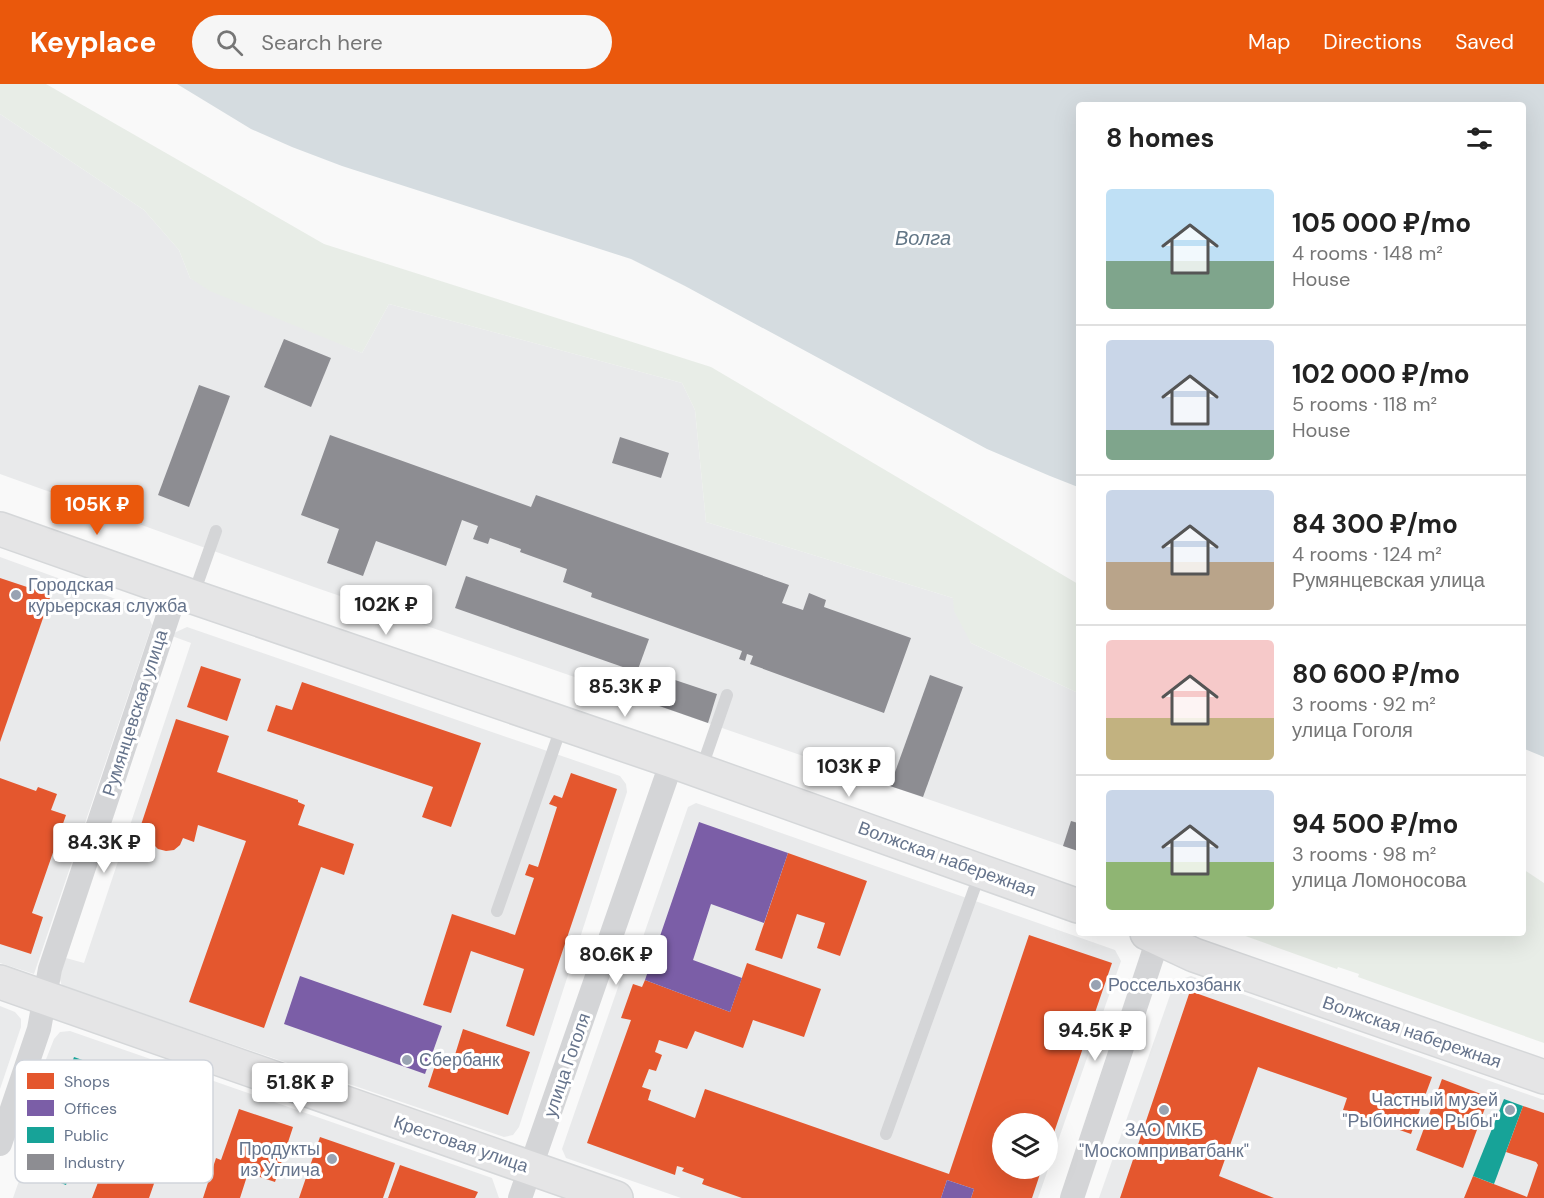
<!DOCTYPE html>
<html lang="en">
<head>
<meta charset="utf-8">
<style>
	body { margin:0; font-family:"DM Sans",sans-serif; background:#f6f6f6; color:#222; height:100vh; display:flex; flex-direction:column; font-size:22px; white-space:nowrap }
	* { box-sizing:border-box; margin:0 }
	p { font-size:20px; color:#767676 }
	.icon { flex:none; width:33px; height:33px; fill:none; stroke:currentColor; stroke-width:2; stroke-linecap:round; stroke-linejoin:round }
	.map { position:relative; flex:1; overflow:hidden }
	.panel { position:absolute; left:1076px; top:18px; width:450px; height:834px; display:flex; flex-direction:column; background:#fff; border-radius:6px; box-shadow:0 6px 24px #0002 }
	.panel>* { flex:none }
	.buttons { position:absolute; left:992px; top:1029px; display:grid; gap:12px }
	.buttons a { display:grid; place-items:center; width:66px; height:66px; border-radius:50%; background:#fff; box-shadow:0 6px 24px #0002; font-size:30px }
	.price { position:absolute; translate:-50% -51px; padding:0 14px; border-radius:6px; background:#fff; color:#222; font-size:20px; line-height:39px; filter:drop-shadow(0 2px 3px #0008) }
	.price::after { content:''; position:absolute; left:50%; top:36px; width:18px; height:14px; margin-left:-9px; background:inherit; clip-path:polygon(0 0,100% 0,50% 100%) }
	.price.current { background:#ea580c; color:#fff }
	ul { padding:0; list-style:none }
	li { display:flex; align-items:center; gap:18px; height:150px; padding:0 30px }
	li+li { border-top:2px solid #e0e0e0 }
	li span { display:grid; place-items:center; flex:none; width:168px; height:120px; border-radius:6px; color:#555 }
	li>.icon { margin-inline-start:auto }
	span .icon { width:72px; height:72px; fill:#fffc; stroke-width:1 }
	li b { font-size:26px }
	h2 { display:flex; justify-content:space-between; align-items:center; height:72px; padding:0 30px; font-size:26px }
	header { display:flex; align-items:center; gap:36px; box-sizing:border-box; height:84px; padding:0 30px; background:#ea580c; color:#fff }
	header strong { font-size:28px }
	nav { display:flex; gap:33px; margin-inline-start:auto; font-size:21px }
	.search { width:420px; height:54px; background:#f6f6f6; display:flex; align-items:center; gap:15px; box-sizing:border-box; padding:0 21px; border-radius:33px; color:#767676; font-size:22px }
	.map>svg:first-child { display:block }
</style>
</head>
<body>
<header>
<strong>Keyplace</strong>
<div class="search"><svg class="icon" aria-label="search" viewBox="0 0 24 24"><circle cx="10" cy="10" r="6"/><path d="M15 15l6 6"/></svg>Search here</div>
<nav><a>Map</a><a>Directions</a><a>Saved</a></nav>
</header>
<div class="map">
<svg width="1544" height="1114" viewBox="0 0 1544 1114">
	<rect width="100%" height="100%" fill="#f9f9f9"/>
	<g fill="#e9eaeb" fill-rule="evenodd">
		<polygon points="0,30 144,126 179,166 190,194 362,269 389,220 682,299 695,326 706,438 953,514 971,559 1078,609 1078,767 314,503 0,390"/>
		<polygon points="0,473 146,526 152,541 34,890 0,879"/>
		<polygon points="187,543 620,692 626,700 627,708 519,1043 513,1051 504,1053 62,902 59,893 66,874 84,879 191,559 172,552 174,549"/>
		<path d="M696,719L1115,866L1121,877L1038,1114H681L566,1074L562,1065L624,886L635,876L688,723ZM1002,1040H1047V1084H1002Z"/>
		<polygon points="1191,892 1544,1016 1544,1114 1099,1114 1175,897"/>
		<polygon points="0,922 15,928 21,935 21,943 0,1005"/>
		<polygon points="70,947 492,1094 499,1114 13,1114 55,993 41,988 54,955 60,948"/>
	</g>
	<g fill="#e8ede7">
		<polygon points="0,0 46,0 324,160 711,283 1078,500 1078,609 971,559 954,527 953,514 706,438 695,326 682,299 389,220 362,269 210,207 190,194 179,166 144,126 0,30"/>
		<polygon points="1523,785 1544,799 1544,959 1358,893 1359,890 1338,883 1337,885 1237,849 1522,849"/>
	</g>
	<polygon fill="#d5dce0" points="177,0 1544,0 1544,673 1522,664 1522,21 1078,21 1078,403 1050,392 987,365 685,202 631,175 342,82 292,63 251,45"/>
	<g fill="#e4572e">
		<polygon points="0,494 51,511 0,658"/>
		<polygon points="201,582 241,595 227,637 187,623"/>
		<polygon points="302,598 481,659 451,743 422,733 433,703 267,647 276,621 292,626"/>
		<polygon points="176,635 229,652 217,688 298,716 298,718 305,721 298,741 354,760 344,791 321,783 264,944 189,918 246,757 198,741 194,758 183,754 180,761 174,766 166,767 158,765 152,759 152,745 141,741"/>
		<polygon points="571,689 617,705 534,952 506,942 524,885 471,867 451,929 423,921 452,830 515,851 534,794 525,791 529,780 538,783 557,723 549,720 554,711 562,714"/>
		<polygon points="0,694 36,707 38,703 57,710 51,726 66,731 32,829 43,833 31,870 0,860"/>
		<polygon points="788,769 867,797 840,872 817,864 825,839 797,830 782,875 755,866"/>
		<polygon points="1029,851 1112,879 1047,1069 1047,1040 1002,1040 1002,1084 1042,1084 1032,1114 971,1114 974,1105 947,1096 941,1114 742,1114 702,1100 704,1095 682,1087 684,1084 677,1082 675,1091 587,1059 631,936 621,934 633,900 642,903 645,896 730,928 747,879 821,905 804,953 753,936 743,964 695,947 687,965 659,956 655,968 662,971 656,987 649,985 642,1003 651,1006 648,1016 695,1034 705,1005 949,1090"/>
		<polygon points="1190,907 1432,993 1411,1050 1343,1026 1347,1014 1258,983 1219,1092 1274,1114 1120,1114"/>
		<polygon points="463,945 530,968 508,1031 428,1003 439,969 454,974"/>
		<polygon points="1442,995 1489,1013 1463,1084 1416,1066"/>
		<polygon points="1523,1022 1544,1029 1544,1114 1464,1114 1473,1092 1527,1113 1538,1081 1536,1078 1506,1068"/>
		<polygon points="239,1025 293,1043 275,1098 248,1089 240,1114 203,1114 216,1074 221,1076"/>
		<polygon points="320,1053 395,1079 383,1114 299,1114"/>
		<polygon points="127,1080 157,1091 149,1114 92,1114 102,1088 121,1095"/>
		<polygon points="400,1081 478,1108 475,1114 388,1114"/>
	</g>
	<g fill="#7b5ea7">
		<polygon points="699,738 788,769 764,839 711,820 693,876 742,894 730,928 645,896"/>
		<polygon points="300,892 442,942 425,990 284,940"/>
		<polygon points="947,1096 974,1105 971,1114 941,1114"/>
	</g>
	<g fill="#17a398">
		<polygon points="74,973 122,990 99,1053 92,1050 91,1054 85,1057 81,1056 78,1066 86,1069 81,1084 73,1081 66,1101 34,1089"/>
		<polygon points="1504,1015 1523,1022 1494,1100 1473,1092"/>
	</g>
	<g fill="#8d8d92">
		<polygon points="284,255 331,274 311,323 264,303"/>
		<polygon points="199,301 230,312 189,423 158,411"/>
		<polygon points="330,351 531,423 536,411 789,501 782,519 803,526 809,509 826,516 824,523 911,554 884,629 750,580 753,572 747,570 745,577 739,575 742,567 591,513 592,509 563,498 567,485 520,468 521,465 490,454 488,460 473,455 478,442 462,436 446,482 376,457 363,492 327,479 339,445 301,431"/>
		<polygon points="620,353 669,369 661,394 612,379"/>
		<polygon points="466,492 649,555 637,588 455,524"/>
		<polygon points="657,590 717,610 708,639 648,618"/>
		<polygon points="930,591 963,603 923,713 890,702"/>
		<polygon points="1071,737 1078,739 1078,767 1063,762"/>
	</g>
	<g fill="none" stroke-linecap="round" stroke-linejoin="round">
		<g stroke="#d5d7d9" stroke-width="36">
			<g id="secondary">
				<polyline points="0,445 193,513 672,677 1078,822"/>
				<polyline points="1147,849 1194,871 1544,993"/>
				<polyline points="0,898 616,1114"/>
			</g>
		</g>
		<g stroke="#d4d5d7" stroke-width="12">
			<polyline points="193,512 216,447"/>
			<polyline points="701,686 727,611"/>
			<polyline points="497,827 562,641"/>
			<polyline points="886,1050 980,789"/>
		</g>
		<g stroke="#d4d5d7" stroke-width="24">
			<polyline points="0,1060 39,945 50,885 176,508"/>
			<polyline points="520,1114 672,677"/>
			<polyline points="1072,1114 1158,855"/>
		</g>
		<use href="#secondary" stroke="#e5e5e6" stroke-width="33"/>
	</g>
	<g fill="#99a3b2" stroke="#fff" stroke-width="2">
		<circle cx="16" cy="511" r="6"/>
		<circle cx="1096" cy="901" r="6"/>
		<circle cx="407" cy="976" r="6"/>
		<circle cx="1164" cy="1026" r="6"/>
		<circle cx="1510" cy="1026" r="6"/>
		<circle cx="332" cy="1075" r="6"/>
	</g>
	<g text-anchor="middle" dominant-baseline="central" stroke-width="6" stroke-linejoin="round" paint-order="stroke">
		<g font-size="18" fill="#66748c" stroke="#fff" text-anchor="start">
			<text x="28" y="501">Городская<tspan x="28" dy="21">курьерская служба</tspan></text>
			<text x="1108" y="901">Россельхозбанк</text>
			<text x="419" y="976">Сбербанк</text>
			<text x="1498" y="1016" text-anchor="end">Частный музей<tspan x="1498" dy="21">"Рыбинские Рыбы"</tspan></text>
			<text x="1164" y="1046" text-anchor="middle">ЗАО МКБ<tspan x="1164" dy="21">"Москомприватбанк"</tspan></text>
			<text x="320" y="1065" text-anchor="end">Продукты<tspan x="320" dy="21">из Углича</tspan></text>
		</g>
		<g font-size="18" fill="#66748c" stroke="#fff">
			<text transform="translate(135 629) rotate(-72)">Румянцевская улица</text>
			<text transform="translate(947 775) rotate(20)">Волжская набережная</text>
			<text transform="translate(1412 948) rotate(19)">Волжская набережная</text>
			<text transform="translate(567 981) rotate(-71)">улица Гоголя</text>
			<text transform="translate(461 1060) rotate(19)">Крестовая улица</text>
		</g>
		<g font-size="20" font-style="italic" fill="#627686" stroke="#fff">
			<text x="923" y="154">Волга</text>
		</g>
	</g>
	<rect x="15" y="976" width="198" height="123" rx="9" fill="#fff" stroke="#d1d5dc" stroke-width="1.5"/>
	<rect x="27" y="989" width="27" height="16" fill="#e4572e"/>
	<rect x="27" y="1016" width="27" height="16" fill="#7b5ea7"/>
	<rect x="27" y="1043" width="27" height="16" fill="#17a398"/>
	<rect x="27" y="1070" width="27" height="16" fill="#8d8d92"/>
	<g font-size="16" fill="#66748c">
		<text x="64" y="1003">Shops</text>
		<text x="64" y="1030">Offices</text>
		<text x="64" y="1057">Public</text>
		<text x="64" y="1084">Industry</text>
	</g>
</svg>
<div class="buttons">
<a><svg class="icon" aria-label="layers" viewBox="0 0 24 24"><path d="M12 4l9 5-9 5-9-5zM3 14l9 5 9-5"/></svg></a>
</div>
<b class="price current" style="left:97px;top:452px">105K ₽</b>
<b class="price" style="left:386px;top:552px">102K ₽</b>
<b class="price" style="left:625px;top:634px">85.3K ₽</b>
<b class="price" style="left:849px;top:714px">103K ₽</b>
<b class="price" style="left:104px;top:790px">84.3K ₽</b>
<b class="price" style="left:616px;top:902px">80.6K ₽</b>
<b class="price" style="left:1095px;top:978px">94.5K ₽</b>
<b class="price" style="left:300px;top:1030px">51.8K ₽</b>
<section class="panel">
<h2>8 homes<svg class="icon" aria-label="filters" viewBox="0 0 24 24"><path d="M4 7h16M4 17h16"/><circle cx="9" cy="7" r="2"/><circle cx="15" cy="17" r="2"/></svg></h2>
<ul>
<li><span style="background:linear-gradient(#bfe0f5 60%,#7fa58c 0)"><svg class="icon" aria-label="home" viewBox="0 0 24 24"><path d="M3 11l9-7 9 7M6 9v11h12V9"/></svg></span><div><b>105 000 ₽/mo</b><p>4 rooms · 148 m²</p><p>House</p></div></li>
<li><span style="background:linear-gradient(#c9d6e8 75%,#7fa58c 0)"><svg class="icon" aria-label="home" viewBox="0 0 24 24"><path d="M3 11l9-7 9 7M6 9v11h12V9"/></svg></span><div><b>102 000 ₽/mo</b><p>5 rooms · 118 m²</p><p>House</p></div></li>
<li><span style="background:linear-gradient(#c9d6e8 60%,#b9a48a 0)"><svg class="icon" aria-label="home" viewBox="0 0 24 24"><path d="M3 11l9-7 9 7M6 9v11h12V9"/></svg></span><div><b>84 300 ₽/mo</b><p>4 rooms · 124 m²</p><p>Румянцевская улица</p></div></li>
<li><span style="background:linear-gradient(#f6c9c9 65%,#c2b280 0)"><svg class="icon" aria-label="home" viewBox="0 0 24 24"><path d="M3 11l9-7 9 7M6 9v11h12V9"/></svg></span><div><b>80 600 ₽/mo</b><p>3 rooms · 92 m²</p><p>улица Гоголя</p></div></li>
<li><span style="background:linear-gradient(#c9d6e8 60%,#8fb573 0)"><svg class="icon" aria-label="home" viewBox="0 0 24 24"><path d="M3 11l9-7 9 7M6 9v11h12V9"/></svg></span><div><b>94 500 ₽/mo</b><p>3 rooms · 98 m²</p><p>улица Ломоносова</p></div></li>
</ul>
</section>
</div>
</body>
</html>
